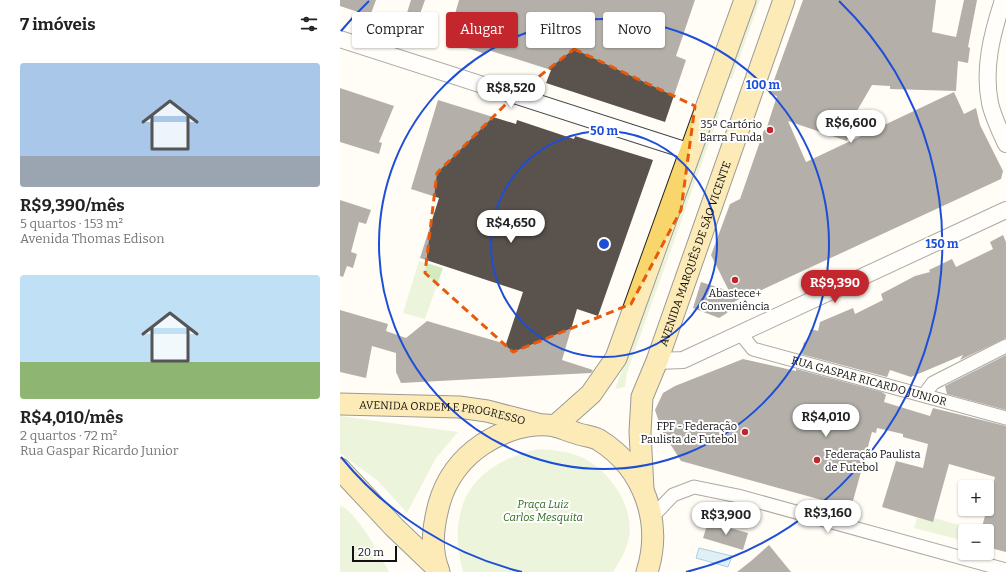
<!DOCTYPE html>
<html lang="pt">
<head>
<meta charset="utf-8">
<style>
	body { margin:0; font-family:Bitter,serif; background:#f6f6f6; color:#222; height:100vh; display:flex; flex-direction:column; font-size:15px; white-space:nowrap }
	* { box-sizing:border-box; margin:0 }
	p { font-size:13px; color:#767676 }
	.icon { flex:none; width:22px; height:22px; fill:none; stroke:currentColor; stroke-width:2; stroke-linecap:round; stroke-linejoin:round }
	.map { position:relative; flex:1; overflow:hidden }
	.panel { display:flex; flex-direction:column; background:#fff; width:340px }
	.panel>* { flex:none }
	.banner { position:absolute; left:12px; top:12px; width:380px; height:36px; display:flex; gap:8px }
	.fabs { position:absolute; left:618px; top:480px; display:grid; gap:8px }
	.fabs a { display:grid; place-items:center; width:36px; height:36px; border-radius:4px; background:#fff; box-shadow:0 1px 3px #0004; font-size:20px }
	.scale { position:absolute; left:12px; bottom:10px; width:45px; box-sizing:border-box; padding-left:4px; border:2px solid #111; border-top:0; font-size:11px; line-height:14px; white-space:nowrap; color:#111; -webkit-text-stroke:3px #fff; paint-order:stroke }
	.price { position:absolute; translate:-50% -34px; padding:0 9px; border-radius:14px; background:#fff; color:#222; font-size:13px; line-height:26px; filter:drop-shadow(0 1px 2px #0008) }
	.price::after { content:''; position:absolute; left:50%; top:24px; width:12px; height:9px; margin-left:-6px; background:inherit; clip-path:polygon(0 0,100% 0,50% 100%) }
	.price.on { background:#c4262e; color:#fff }
	ul { padding:0; list-style:none }
	li { display:grid; align-content:center; gap:8px; height:212px; padding:0 20px }
	li span { display:grid; place-items:center; height:124px; border-radius:4px; color:#555 }
	li>.icon { margin-inline-start:auto }
	span .icon { width:72px; height:72px; fill:#fffc; stroke-width:1 }
	li b { font-size:17px }
	h2 { display:flex; justify-content:space-between; align-items:center; height:48px; padding:0 20px; font-size:17px }
	.pill { padding:0 14px; border-radius:4px; background:#fff; box-shadow:0 1px 3px #0004; font-size:14px; line-height:36px }
	.pill.on { background:#c4262e; color:#fff }
	main { display:flex; flex:1; min-height:0 }
	.map>svg:first-child { display:block }
</style>
</head>
<body>
<main>
<section class="panel">
<h2>7 imóveis<svg class="icon" aria-label="filters" viewBox="0 0 24 24"><path d="M4 7h16M4 17h16"/><circle cx="9" cy="7" r="2"/><circle cx="15" cy="17" r="2"/></svg></h2>
<ul>
<li><span style="background:linear-gradient(#a9c7e8 75%,#9aa5b1 0)"><svg class="icon" aria-label="home" viewBox="0 0 24 24"><path d="M3 11l9-7 9 7M6 9v11h12V9"/></svg></span><div><b>R$9,390/mês</b><p>5 quartos · 153 m²</p><p>Avenida Thomas Edison</p></div></li>
<li><span style="background:linear-gradient(#bfe0f5 70%,#8fb573 0)"><svg class="icon" aria-label="home" viewBox="0 0 24 24"><path d="M3 11l9-7 9 7M6 9v11h12V9"/></svg></span><div><b>R$4,010/mês</b><p>2 quartos · 72 m²</p><p>Rua Gaspar Ricardo Junior</p></div></li>
</ul>
</section>
<div class="map">
<svg width="666" height="572" viewBox="0 0 666 572">
	<rect width="100%" height="100%" fill="#fffdf5"/>
	<g fill="#d5ebbd">
		<polygon points="417,0 420,0 392,79 389,78"/>
		<polygon points="376,111 380,112 287,373 285,387 275,389 324,260"/>
		<polygon points="79,261 103,268 85,319 63,313"/>
		<polygon points="0,416 118,432 96,458 67,513 38,481 0,453"/>
		<path d="M199,449C213,450 227,451 241,457C270,470 297,509 288,542C285,553 279,562 273,572H123C105,506 133,463 199,449Z"/>
		<path d="M0,506C15,509 42,558 49,572H0Z"/>
		<polygon points="577,518 590,521 594,518 641,531 625,531 625,541 574,528"/>
	</g>
	<polygon fill="#b9e0f7" stroke="#3f96cf" points="359,548 392,556 388,567 356,558"/>
	<g fill="#5a524d">
		<polygon points="0,0 36,0 30,16 0,6"/>
		<polygon points="71,0 85,0 80,14 83,15 74,39 60,35"/>
		<polygon points="119,0 355,0 336,56 346,60 325,122 206,83 211,70 148,50 146,54 107,42 112,28 107,27 111,13 115,14"/>
		<polygon points="463,0 596,0 592,32 616,37 624,0 637,0 628,47 630,48 628,63 618,61 616,91 550,89 550,86 532,85 518,109 507,141 448,121 466,162 614,92 624,114 636,108 640,125 663,171 661,179 413,294 412,292 392,303 387,313 379,318 353,308 361,282 389,291 371,255 390,204 400,199 424,130 426,130 437,96 429,94"/>
		<polygon points="0,88 54,106 39,142 42,143 39,154 0,142"/>
		<polygon points="98,100 176,124 177,120 234,139 235,136 313,160 258,316 237,309 222,360 253,370 251,373 61,383 56,372 56,353 32,346 26,378 0,372 0,310 48,324 46,331 66,338 87,321 166,344 183,292 80,258 99,198 71,189"/>
		<polygon points="0,200 31,210 26,224 19,222 11,252 17,254 13,268 7,266 3,277 0,276"/>
		<polygon points="663,235 666,242 666,338 620,360 623,355 571,377 550,370 547,377 461,354 464,342 467,343 471,329 478,331 480,322 513,308 515,314 543,300 541,294 575,276 590,272 589,270 612,259 616,267 653,249 650,242"/>
		<polygon points="666,355 666,410 607,394 605,386"/>
		<polygon points="403,359 456,371 456,369 542,392 546,395 544,402 590,416 593,408 666,426 666,552 647,547 647,531 641,531 655,477 609,464 593,522 542,507 556,461 583,468 588,444 563,437 563,434 537,428 536,433 532,432 511,508 341,461 322,431 315,410 323,393 335,386"/>
		<polygon points="368,522 408,533 403,550 363,538"/>
		<polygon points="429,545 451,572 397,572 411,561"/>
	</g>
	<g fill="none" stroke-linecap="round" stroke-linejoin="round">
		<g stroke="#444" stroke-width="15">
			<g id="minor">
				<path id="s1" d="M400,333L413,349L666,418"/>
				<polyline points="584,395 593,383 666,346"/>
				<polyline points="312,517 333,495 354,487 398,496 666,570"/>
			</g>
		</g>
		<g stroke="#444" stroke-width="18">
			<g id="tertiary">
				<path d="M663,0C652,34 643,68 650,103C653,117 660,131 666,144"/>
				<polyline points="0,39 351,152"/>
				<polyline points="317,361 343,360 666,210"/>
			</g>
		</g>
		<g stroke="#222" stroke-width="23">
			<g id="primary">
				<path id="s2" d="M0,404L119,407L147,411L197,424"/>
				<polyline points="215,426 251,394 276,358 405,0"/>
				<polyline points="0,469 54,527 98,569"/>
				<path id="s3" d="M303,489L300,432L302,397L317,361L444,0"/>
				<path d="M99,572C90,549 93,527 99,504C106,479 122,458 143,444C163,431 191,421 215,426C222,428 229,431 236,433C243,436 252,436 259,440C304,468 323,522 307,572"/>
			</g>
		</g>
		<use href="#minor" stroke="#fff" stroke-width="13"/>
		<use href="#tertiary" stroke="#fff" stroke-width="16"/>
		<use href="#primary" stroke="#f9d66b" stroke-width="21"/>
	</g>
	<path d="M0 0H666V572H0ZM234,49L355,106L341,210L291,304L173,352L85,273L97,173L173,97Z" fill="#fffdf5" fill-opacity=".55" fill-rule="evenodd"/>
	<path fill="none" stroke="#e8590c" stroke-width="3" stroke-dasharray="8 5" stroke-linejoin="round" d="M234,49L355,106L341,210L291,304L173,352L85,273L97,173L173,97Z"/>
	<g fill="none" stroke="#1d4ed8" stroke-width="2">
		<circle cx="264" cy="244" r="113"/>
		<circle cx="264" cy="244" r="225"/>
		<path d="M182 572A338 338 0 0 1 1 457M1 31A338 338 0 0 1 29 1M499 1A338 338 0 0 1 346 572"/>
	</g>
	<g fill="#c4262e" stroke="#fff" stroke-width="1.5">
		<circle cx="430" cy="130" r="4"/>
		<circle cx="395" cy="280" r="4"/>
		<circle cx="405" cy="432" r="4"/>
		<circle cx="477" cy="460" r="4"/>
	</g>
	<g text-anchor="middle" dominant-baseline="central" stroke-width="4" stroke-linejoin="round" paint-order="stroke">
		<g font-size="11" fill="#111" stroke="#fff" text-anchor="end">
			<text x="422" y="124">35º Cartório<tspan x="422" dy="13">Barra Funda</tspan></text>
			<text x="395" y="293" text-anchor="middle">Abastece+<tspan x="395" dy="13">Conveniência</tspan></text>
			<text x="397" y="426">FPF - Federação<tspan x="397" dy="13">Paulista de Futebol</tspan></text>
			<text x="485" y="454" text-anchor="start">Federação Paulista<tspan x="485" dy="13">de Futebol</tspan></text>
		</g>
		<g font-size="11" fill="#111" stroke="#fff">
			<text stroke="none"><textPath href="#s3" startOffset="245">AVENIDA MARQUÊS DE SÃO VICENTE</textPath></text>
			<text stroke="none"><textPath href="#s1" startOffset="141">RUA GASPAR RICARDO JUNIOR</textPath></text>
			<text stroke="none"><textPath href="#s2" startOffset="103">AVENIDA ORDEM E PROGRESSO</textPath></text>
		</g>
		<g font-size="11" font-style="italic" fill="#2f6b1f" stroke="#fff">
			<text x="203" y="504">Praça Luiz<tspan x="203" dy="13">Carlos Mesquita</tspan></text>
		</g>
	</g>
	<circle cx="264" cy="244" r="6" fill="#1d4ed8" stroke="#fff" stroke-width="2"/>
	<g font-size="12" text-anchor="middle" font-weight="bold" fill="#1d4ed8" stroke="#fff" stroke-width="4" stroke-linejoin="round" paint-order="stroke">
		<text x="423" y="89">100 m</text>
		<text x="264" y="135">50 m</text>
		<text x="602" y="248">150 m</text>
	</g>
</svg>
<div class="fabs">
<a>+</a>
<a>−</a>
</div>
<div class="scale">20 m</div>
<b class="price" style="left:171px;top:109px">R$8,520</b>
<b class="price" style="left:511px;top:144px">R$6,600</b>
<b class="price" style="left:171px;top:244px">R$4,650</b>
<b class="price on" style="left:495px;top:304px">R$9,390</b>
<b class="price" style="left:486px;top:438px">R$4,010</b>
<b class="price" style="left:488px;top:534px">R$3,160</b>
<b class="price" style="left:386px;top:536px">R$3,900</b>
<div class="banner">
<a class="pill">Comprar</a>
<a class="pill on">Alugar</a>
<a class="pill">Filtros</a>
<a class="pill">Novo</a>
</div>
</div>
</main>
</body>
</html>
